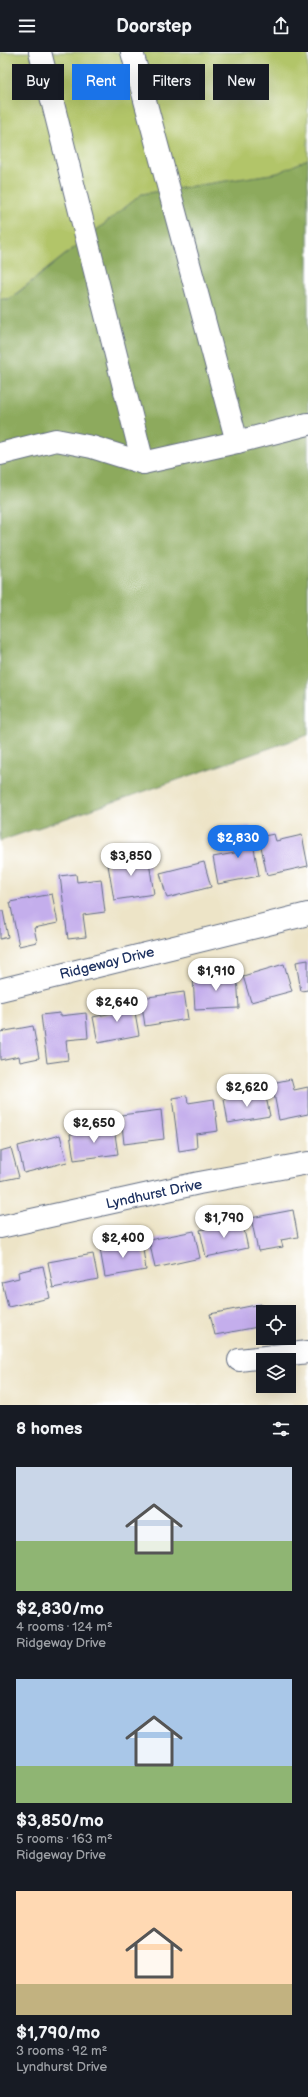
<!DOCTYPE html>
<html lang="en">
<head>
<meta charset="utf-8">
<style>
	body { margin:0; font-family:"Balsamiq Sans",sans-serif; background:#20242c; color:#f1f3f6; height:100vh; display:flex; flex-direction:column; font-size:15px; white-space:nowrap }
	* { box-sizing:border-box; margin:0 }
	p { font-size:13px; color:#9ea1a6 }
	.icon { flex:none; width:22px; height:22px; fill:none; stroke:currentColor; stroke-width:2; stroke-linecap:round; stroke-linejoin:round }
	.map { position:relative; height:1353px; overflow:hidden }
	.side { display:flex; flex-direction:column; background:#171b24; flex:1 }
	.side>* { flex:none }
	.top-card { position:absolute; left:12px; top:12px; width:284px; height:36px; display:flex; gap:8px }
	.tools { position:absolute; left:256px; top:1253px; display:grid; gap:8px }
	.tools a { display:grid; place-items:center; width:40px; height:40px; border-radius:0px; background:#171b24; box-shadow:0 4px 16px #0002; font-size:20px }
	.price { position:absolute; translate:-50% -34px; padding:0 9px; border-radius:14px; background:#fff; color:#222; font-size:13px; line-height:26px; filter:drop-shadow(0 1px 2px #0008) }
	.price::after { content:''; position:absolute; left:50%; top:24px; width:12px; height:9px; margin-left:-6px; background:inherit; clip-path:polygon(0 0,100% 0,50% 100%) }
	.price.selected { background:#1a73e8; color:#fff }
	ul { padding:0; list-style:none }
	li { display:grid; align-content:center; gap:8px; height:212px; padding:0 16px }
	li span { display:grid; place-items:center; height:124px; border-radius:0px; color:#555 }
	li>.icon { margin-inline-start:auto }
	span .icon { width:72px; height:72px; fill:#fffc; stroke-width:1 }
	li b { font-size:17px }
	h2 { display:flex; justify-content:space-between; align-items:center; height:48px; padding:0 16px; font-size:17px }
	.pill { padding:0 14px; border-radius:0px; background:#171b24; box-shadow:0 4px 16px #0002; font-size:14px; line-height:36px }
	.pill.selected { background:#1a73e8; color:#fff }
	header { display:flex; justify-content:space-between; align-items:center; height:52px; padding:0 16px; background:#171b24; font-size:18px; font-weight:700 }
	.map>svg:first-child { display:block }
</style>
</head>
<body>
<header><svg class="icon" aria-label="menu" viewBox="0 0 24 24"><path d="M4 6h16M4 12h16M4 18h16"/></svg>Doorstep<svg class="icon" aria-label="share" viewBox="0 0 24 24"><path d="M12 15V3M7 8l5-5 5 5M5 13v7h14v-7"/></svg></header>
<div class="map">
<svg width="308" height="1353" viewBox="0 0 308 1353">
	<rect width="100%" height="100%" fill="#fff"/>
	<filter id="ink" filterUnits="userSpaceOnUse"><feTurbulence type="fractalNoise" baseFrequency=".025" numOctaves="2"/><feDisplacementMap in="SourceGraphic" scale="8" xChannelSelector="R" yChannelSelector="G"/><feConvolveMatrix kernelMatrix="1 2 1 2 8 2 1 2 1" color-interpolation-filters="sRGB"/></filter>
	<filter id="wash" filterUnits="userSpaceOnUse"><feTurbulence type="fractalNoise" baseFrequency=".012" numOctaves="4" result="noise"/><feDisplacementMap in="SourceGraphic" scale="16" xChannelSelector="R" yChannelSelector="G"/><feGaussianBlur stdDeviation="0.9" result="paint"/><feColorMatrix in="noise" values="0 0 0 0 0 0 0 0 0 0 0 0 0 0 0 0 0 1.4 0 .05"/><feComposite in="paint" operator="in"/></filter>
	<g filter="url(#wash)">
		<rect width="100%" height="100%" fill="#ede4c7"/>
		<polygon fill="#b2c569" stroke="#667a64" points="0,0 308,0 308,107 278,121 142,142 9,247 0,247"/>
		<polygon fill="#8daa5d" stroke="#546c5e" points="308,107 308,683 0,789 0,247 10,247 142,142 278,121"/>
		<g id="blocks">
			<g fill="#c4aeec">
				<polygon points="250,774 259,824 218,832 213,805 235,801 231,777"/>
				<polygon points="274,782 276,789 302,783 308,814 267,823 259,785"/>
				<polygon points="131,799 132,807 148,804 154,842 114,848 108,813 117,812 115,802"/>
				<polygon points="204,810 211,835 167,846 160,821"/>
				<polygon points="76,822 77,830 101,827 105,860 83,863 86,885 68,887 60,824"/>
				<polygon points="52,842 58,871 34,876 37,890 19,894 10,850"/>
				<polygon points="0,859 3,859 8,885 0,887"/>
				<polygon points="308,908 308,938 301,939 296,910"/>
				<polygon points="284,912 292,939 251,950 243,924"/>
				<polygon points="237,923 239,956 195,958 193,925"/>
				<polygon points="184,940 188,967 145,974 141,946"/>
				<polygon points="133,949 139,983 98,991 93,965 112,961 111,954"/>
				<polygon points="60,961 60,964 86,961 88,986 66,988 68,1008 47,1011 41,963"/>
				<polygon points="33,974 39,1006 20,1010 19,1004 0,1008 0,980"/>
				<polygon points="291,1027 294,1038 308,1035 308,1062 279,1068 272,1031"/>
				<polygon points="265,1040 270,1064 228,1071 224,1047"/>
				<polygon points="187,1044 188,1051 214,1047 218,1079 196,1082 197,1096 179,1099 172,1046"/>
				<polygon points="161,1058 164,1087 124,1092 121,1063"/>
				<polygon points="114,1076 118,1102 74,1108 70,1082"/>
				<polygon points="60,1083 67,1110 24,1121 18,1094"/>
				<polygon points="11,1096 19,1125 0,1129 0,1099"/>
				<polygon points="293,1158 298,1185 281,1188 283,1195 258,1199 251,1166"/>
				<polygon points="242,1169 248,1196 206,1205 200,1178"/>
				<polygon points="194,1179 200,1206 155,1216 149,1188"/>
				<polygon points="142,1190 146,1218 105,1225 100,1197"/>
				<polygon points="93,1202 98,1227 53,1236 48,1210"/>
				<polygon points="43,1214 50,1246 8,1255 2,1230 19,1226 18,1220"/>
				<polygon points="261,1252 263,1274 215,1283 210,1262"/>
			</g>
		</g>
	</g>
	<g filter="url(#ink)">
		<use href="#blocks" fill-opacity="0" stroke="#646e83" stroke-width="1"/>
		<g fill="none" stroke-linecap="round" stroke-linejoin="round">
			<g stroke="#646e83" stroke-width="24">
				<g id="minor">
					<polyline points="40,0 143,411"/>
					<polyline points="132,0 237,390 308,372"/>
					<polyline points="0,402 56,388 92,395 143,411 237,390"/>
					<polyline points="0,938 308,862"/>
					<polyline points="0,1175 199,1131 308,1111"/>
					<polyline points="239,1308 308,1300"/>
				</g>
			</g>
			<use href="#minor" stroke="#fff" stroke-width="22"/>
		</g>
	</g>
	<g text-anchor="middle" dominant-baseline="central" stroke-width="3" stroke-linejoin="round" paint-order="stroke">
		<g font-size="14" fill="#1b2f5e" stroke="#fff">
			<text transform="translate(107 911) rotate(-14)">Ridgeway Drive</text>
			<text transform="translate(154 1142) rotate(-12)">Lyndhurst Drive</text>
		</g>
	</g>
</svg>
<div class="tools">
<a><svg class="icon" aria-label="locate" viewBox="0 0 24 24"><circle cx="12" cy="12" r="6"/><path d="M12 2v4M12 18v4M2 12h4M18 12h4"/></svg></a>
<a><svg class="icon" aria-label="layers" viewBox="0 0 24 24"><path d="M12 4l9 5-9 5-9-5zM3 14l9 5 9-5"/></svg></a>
</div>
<b class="price selected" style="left:238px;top:807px">$2,830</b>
<b class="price" style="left:131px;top:825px">$3,850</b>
<b class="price" style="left:216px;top:940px">$1,910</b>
<b class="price" style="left:117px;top:971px">$2,640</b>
<b class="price" style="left:247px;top:1056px">$2,620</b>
<b class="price" style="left:94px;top:1092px">$2,650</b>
<b class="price" style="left:224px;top:1187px">$1,790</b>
<b class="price" style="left:123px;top:1207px">$2,400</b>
<div class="top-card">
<a class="pill">Buy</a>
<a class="pill selected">Rent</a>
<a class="pill">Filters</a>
<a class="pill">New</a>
</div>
</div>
<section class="side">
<h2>8 homes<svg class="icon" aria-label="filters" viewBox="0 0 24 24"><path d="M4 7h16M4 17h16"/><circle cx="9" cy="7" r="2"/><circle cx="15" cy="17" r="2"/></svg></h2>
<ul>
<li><span style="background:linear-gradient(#c9d6e8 60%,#8fb573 0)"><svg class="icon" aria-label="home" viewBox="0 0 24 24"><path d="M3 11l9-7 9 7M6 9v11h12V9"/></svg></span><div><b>$2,830/mo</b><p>4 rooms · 124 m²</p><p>Ridgeway Drive</p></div></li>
<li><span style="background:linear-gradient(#a9c7e8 70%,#8fb573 0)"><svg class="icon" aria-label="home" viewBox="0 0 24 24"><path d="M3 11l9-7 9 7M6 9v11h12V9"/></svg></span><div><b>$3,850/mo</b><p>5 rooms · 163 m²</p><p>Ridgeway Drive</p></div></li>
<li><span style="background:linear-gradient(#ffd9b3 75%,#c2b280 0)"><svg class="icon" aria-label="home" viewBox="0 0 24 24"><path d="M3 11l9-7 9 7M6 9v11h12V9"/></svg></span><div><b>$1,790/mo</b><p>3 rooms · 92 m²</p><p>Lyndhurst Drive</p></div></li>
</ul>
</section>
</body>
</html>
